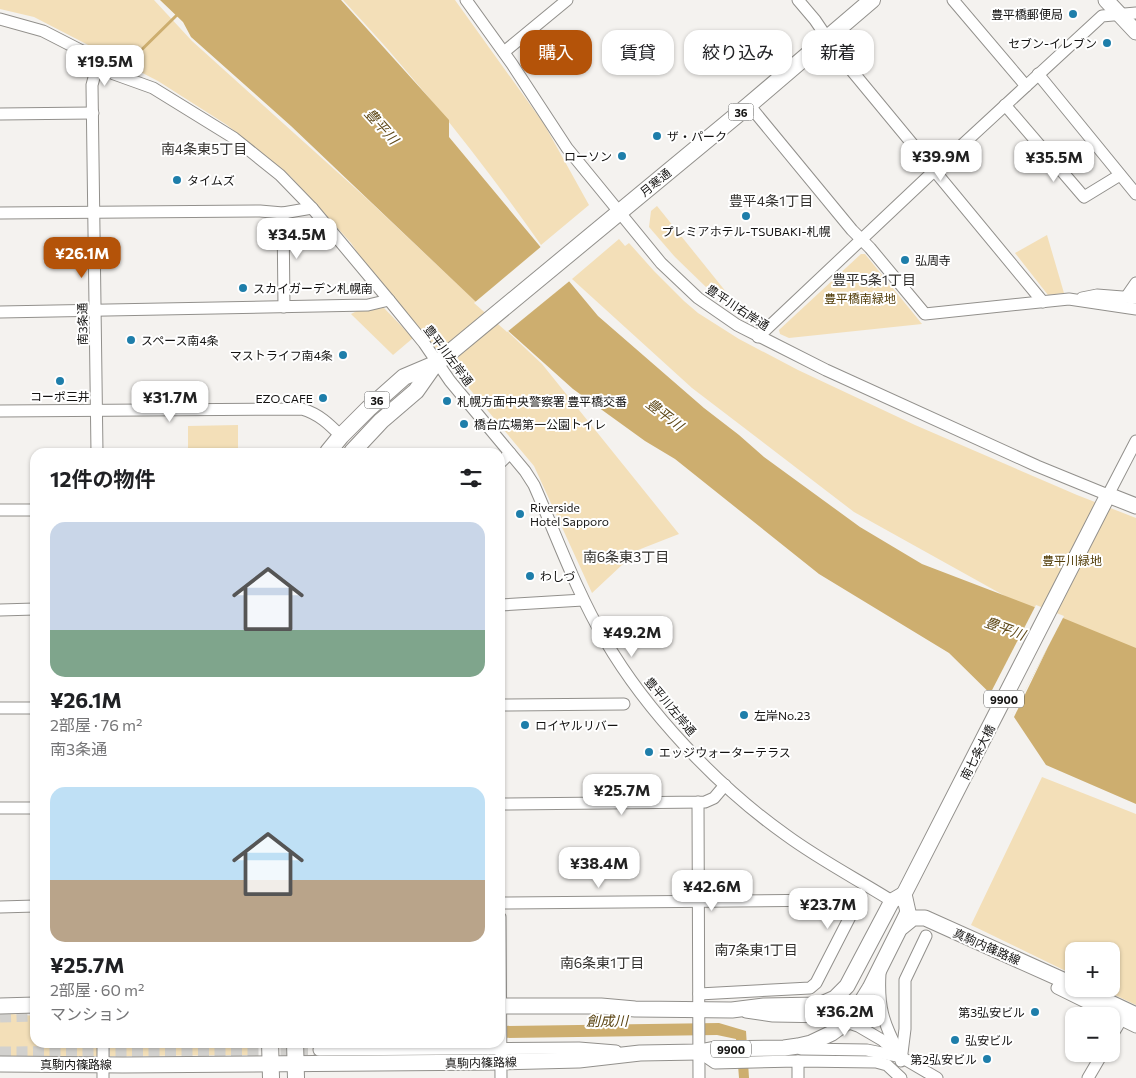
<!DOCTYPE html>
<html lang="ja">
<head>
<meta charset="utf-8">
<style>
	body { margin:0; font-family:Commissioner,"Noto Sans JP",sans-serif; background:#f6f6f6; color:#202124; height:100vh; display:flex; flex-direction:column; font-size:19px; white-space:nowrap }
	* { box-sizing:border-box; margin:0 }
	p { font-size:16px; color:#757577 }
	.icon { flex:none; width:28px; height:28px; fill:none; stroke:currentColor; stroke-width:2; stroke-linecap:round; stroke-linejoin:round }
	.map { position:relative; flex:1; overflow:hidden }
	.details { position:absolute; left:30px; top:448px; width:475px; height:600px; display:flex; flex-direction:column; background:#fff; border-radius:15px; box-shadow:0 1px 4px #0004 }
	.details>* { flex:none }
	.banner { position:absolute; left:520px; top:30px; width:475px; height:45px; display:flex; gap:10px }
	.controls { position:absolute; left:1065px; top:942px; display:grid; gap:10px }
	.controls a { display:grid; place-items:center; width:55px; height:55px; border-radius:10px; background:#fff; box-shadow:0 1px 4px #0004; font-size:25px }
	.price { position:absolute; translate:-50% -42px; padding:0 11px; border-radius:10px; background:#fff; color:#222; font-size:16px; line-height:32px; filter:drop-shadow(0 1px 2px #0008) }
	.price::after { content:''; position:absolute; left:50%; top:30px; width:15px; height:11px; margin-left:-8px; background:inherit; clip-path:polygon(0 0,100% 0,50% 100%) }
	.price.current { background:#b45309; color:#fff }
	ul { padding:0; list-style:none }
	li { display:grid; align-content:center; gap:10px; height:265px; padding:0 20px }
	li span { display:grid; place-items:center; height:155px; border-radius:15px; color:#555 }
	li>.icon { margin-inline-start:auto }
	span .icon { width:90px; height:90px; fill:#fffc; stroke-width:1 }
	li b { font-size:21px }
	h2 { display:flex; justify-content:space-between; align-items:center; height:60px; padding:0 20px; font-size:21px }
	.tag { padding:0 18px; border-radius:15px; background:#fff; box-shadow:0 1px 4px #0004; font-size:18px; line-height:45px }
	.tag.current { background:#b45309; color:#fff }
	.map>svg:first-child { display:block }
</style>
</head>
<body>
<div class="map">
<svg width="1136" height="1078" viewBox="0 0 1136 1078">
	<rect width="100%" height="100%" fill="#f4f2ef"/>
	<g fill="#f3dfb8">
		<polygon points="0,0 154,0 192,41 365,197 542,364 679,534 638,550 592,593 534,466 365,264 351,243 291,177 227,125 158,81 34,17 0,9"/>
		<path d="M343,0H455L544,124L589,205L541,245C481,159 415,77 343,0Z"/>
		<polygon points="657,206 743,313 706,287 675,257 649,227 651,211"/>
		<polygon points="1047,235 1064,293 1048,295 1015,253"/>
		<polygon points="619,239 625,246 629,243 654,271 684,301 698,313 739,339 798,370 915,425 1077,495 1136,518 1136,654 1059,626 854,512 692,388 572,279"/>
		<polygon points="861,254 865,254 922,324 789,338 780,334 779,330"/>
		<polygon points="384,308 413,338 393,355 351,314 359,310"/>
		<polygon points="238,425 238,452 188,452 188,426"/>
		<polygon points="1042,777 1136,814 1136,1005 1102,989 1111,989 1111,951 1074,951 1074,975 971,925"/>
		<polygon points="0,1013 35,1016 35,1042 248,1043 248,1055 12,1057 0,1055"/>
	</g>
	<g fill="#cdae6f">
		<polygon points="160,0 341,0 449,120 449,137 598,316 704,408 739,435 764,457 860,527 922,564 1063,618 1136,648 1136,804 1046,765 1014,717 1048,647 1012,715 949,653 819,574 675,459 645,441 573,389 475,301 291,126 191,37 183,22"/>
		<polygon points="719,1023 746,1031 749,1078 739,1078 736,1039 717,1035 500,1038 500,1026"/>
	</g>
	<g fill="#f4f2ef">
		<polygon points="543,245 572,279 507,332 474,303"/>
		<polygon points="1036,605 1064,616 1011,718 989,696"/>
	</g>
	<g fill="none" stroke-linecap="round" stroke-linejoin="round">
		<polyline stroke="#cdae6f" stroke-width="3" points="122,69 179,13"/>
		<g stroke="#d2d1ce" stroke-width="11" stroke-dasharray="11 5.5" stroke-linecap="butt">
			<polyline points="0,1017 35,1016"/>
			<polyline points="0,1052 319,1050"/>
		</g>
		<g stroke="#92908c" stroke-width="13">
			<g id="minor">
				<polyline points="466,0 512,64 567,148 661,263 698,298 737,325 826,370 1037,466 1108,495 1136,441"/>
				<polyline points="798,0 815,20 838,54 1043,302"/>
				<polyline points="953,0 1026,86"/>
				<path d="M0,19L43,31L84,52L114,74L153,88L234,138L280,175L312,208L389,300L424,343L450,381L525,471L534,485C557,537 576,591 605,640C647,712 718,787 786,835C820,860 857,879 892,901"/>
				<polyline points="504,52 567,0"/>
				<polyline points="1038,74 1136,194"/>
				<polyline points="749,105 852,230 870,248 925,314 1069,299 1136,309"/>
				<polyline points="1005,105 1084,197 1120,175"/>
				<polyline points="0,114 93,113"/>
				<polyline points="0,213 260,211 283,213 312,208"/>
				<polyline points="283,213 284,307"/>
				<polyline points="1127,296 1136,283"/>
				<polyline points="1082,298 1097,295 1136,298"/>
				<polyline points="0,312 368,305 389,300"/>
				<polyline points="758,337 935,170 1102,16 1136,13"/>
				<path d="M0,411L302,409C319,414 329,424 341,436"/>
				<polyline points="97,452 92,85 95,74 100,64"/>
				<polyline points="500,463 510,453"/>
				<polyline points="0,510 35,510"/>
				<polyline points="500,605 583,600"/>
				<polyline points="0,610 35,609"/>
				<polyline points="500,705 624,704"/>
				<polyline points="0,708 35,708"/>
				<polyline points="698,802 699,1078"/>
				<polyline points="500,804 705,802 714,798 725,785"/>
				<polyline points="0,808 35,808"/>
				<polyline points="500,903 838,900 855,907 816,983 810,988 699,994"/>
				<polyline points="0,907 35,906"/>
				<polyline points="500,917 501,1078"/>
				<path d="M880,973C878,1007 883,1022 898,1051"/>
				<polyline points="1057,988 1136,1027"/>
				<polyline points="746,1012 773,1016 832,1017 858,1026 882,1040 901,1057 937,1078"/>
				<polyline points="1111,1037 1121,1020"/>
				<polyline points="103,1042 103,1078"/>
				<polyline points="801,1049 867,1050 897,1056"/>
				<polyline points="319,1050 579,1048 616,1051"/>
				<polyline points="699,1052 715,1063 798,1061 876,1062 887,1065 901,1078"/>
				<polyline points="798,1061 798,1078"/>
				<polyline points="901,1061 905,1029 905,980 926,936"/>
				<polyline points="1088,1078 1102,1054"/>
			</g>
		</g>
		<g stroke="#92908c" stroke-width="17">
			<g id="major">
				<polyline points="1106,0 1136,32"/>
				<polyline points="904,894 1108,495 1136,506"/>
				<polyline points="902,927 913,918 925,918 1074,985"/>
				<polyline points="1081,989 1136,1015"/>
				<polyline points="0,1006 35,1005"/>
				<polyline points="500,1006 601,1006 635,1009 732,1010 764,1006 819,1005 835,998 847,986 892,901 904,894"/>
				<polyline points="0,1064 123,1065 501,1062 579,1060 640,1053 699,1052 715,1049 784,1048 798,1046 811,1043 832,1033 847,1022 854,1014 870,988 908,912 904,894"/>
			</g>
		</g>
		<g stroke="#92908c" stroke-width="18">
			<g id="highway">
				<polyline points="328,452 341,436 368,409 404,377 437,363 448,354 749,105 872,0"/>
				<polyline points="352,452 381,421 416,391 435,364"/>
				<polyline points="270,1042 271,1078"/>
				<polyline points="295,1042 296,1078"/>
			</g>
		</g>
		<use href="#minor" stroke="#fff" stroke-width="11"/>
		<use href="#major" stroke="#fff" stroke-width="15"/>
		<use href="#highway" stroke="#fff" stroke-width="16"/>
	</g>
	<g fill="#1e7eaa" stroke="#fff" stroke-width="2">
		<circle cx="1073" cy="14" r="5"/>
		<circle cx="1107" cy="43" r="5"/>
		<circle cx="657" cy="136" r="5"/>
		<circle cx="622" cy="156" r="5"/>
		<circle cx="177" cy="180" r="5"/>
		<circle cx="746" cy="216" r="5"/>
		<circle cx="905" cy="260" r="5"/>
		<circle cx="243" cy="288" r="5"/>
		<circle cx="131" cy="340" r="5"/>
		<circle cx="343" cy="355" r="5"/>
		<circle cx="60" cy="381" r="5"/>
		<circle cx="323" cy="398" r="5"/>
		<circle cx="447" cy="401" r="5"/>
		<circle cx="464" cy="424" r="5"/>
		<circle cx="520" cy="514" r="5"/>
		<circle cx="530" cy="576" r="5"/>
		<circle cx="744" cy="715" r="5"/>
		<circle cx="525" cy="725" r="5"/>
		<circle cx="649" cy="752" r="5"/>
		<circle cx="1035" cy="1012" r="5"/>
		<circle cx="955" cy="1040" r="5"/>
		<circle cx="987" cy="1059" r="5"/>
	</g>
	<g text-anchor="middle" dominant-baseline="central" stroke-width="4" stroke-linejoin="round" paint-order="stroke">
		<g fill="#fff" stroke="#5a5a59" stroke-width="1">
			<rect x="728.5" y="103.5" width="25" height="17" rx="4"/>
			<rect x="364.5" y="391.5" width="25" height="17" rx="4"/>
			<rect x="984" y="690.5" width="40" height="17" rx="4"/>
			<rect x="711" y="1040.5" width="40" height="17" rx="4"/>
		</g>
		<g font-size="11" font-weight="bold" fill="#141312">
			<text x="741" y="112">36</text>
			<text x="377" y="400">36</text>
			<text x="1004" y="699">9900</text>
			<text x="731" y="1049">9900</text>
		</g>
		<g font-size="12" fill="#141312" stroke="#fff" text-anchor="start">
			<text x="1063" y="14" text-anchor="end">豊平橋郵便局</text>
			<text x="1097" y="43" text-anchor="end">セブン-イレブン</text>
			<text x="667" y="136">ザ・パーク</text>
			<text x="612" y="156" text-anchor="end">ローソン</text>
			<text x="187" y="180">タイムズ</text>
			<text x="746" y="231" text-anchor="middle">プレミアホテル-TSUBAKI-札幌</text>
			<text x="915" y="260">弘周寺</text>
			<text x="253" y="288">スカイガーデン札幌南</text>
			<text x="141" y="340">スペース南4条</text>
			<text x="333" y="355" text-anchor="end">マストライフ南4条</text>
			<text x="60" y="396" text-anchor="middle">コーポ三井</text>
			<text x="313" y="398" text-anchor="end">EZO CAFE</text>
			<text x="457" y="401">札幌方面中央警察署 豊平橋交番</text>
			<text x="474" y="424">橋台広場第一公園トイレ</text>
			<text x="530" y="507">Riverside<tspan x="530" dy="14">Hotel Sapporo</tspan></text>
			<text x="540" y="576">わしづ</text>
			<text x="754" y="715">左岸No.23</text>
			<text x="535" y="725">ロイヤルリバー</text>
			<text x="659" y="752">エッジウォーターテラス</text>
			<text x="1025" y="1012" text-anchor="end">第3弘安ビル</text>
			<text x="965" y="1040">弘安ビル</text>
			<text x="977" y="1059" text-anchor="end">第2弘安ビル</text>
		</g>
		<g font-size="12" fill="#141312" stroke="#fff">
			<text transform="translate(655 182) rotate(-39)">月寒通</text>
			<text transform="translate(738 307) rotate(33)">豊平川右岸通</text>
			<text transform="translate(82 324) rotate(-91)">南3条通</text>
			<text transform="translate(449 355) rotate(53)">豊平川左岸通</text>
			<text transform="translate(671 706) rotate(50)">豊平川左岸通</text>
			<text transform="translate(977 752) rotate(-63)">南七条大橋</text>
			<text transform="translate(987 946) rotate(24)">真駒内篠路線</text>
			<text transform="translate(481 1062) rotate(-1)">真駒内篠路線</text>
			<text x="76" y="1064">真駒内篠路線</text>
		</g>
		<g font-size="12" fill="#513c07" stroke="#fff">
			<text x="860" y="298">豊平橋南緑地</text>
			<text x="1072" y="560">豊平川緑地</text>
		</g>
		<g font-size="14" font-style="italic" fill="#5e4817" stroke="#fff">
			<text transform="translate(382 126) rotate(48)">豊平川</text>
			<text transform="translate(665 414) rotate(38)">豊平川</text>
			<text transform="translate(1005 628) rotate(20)">豊平川</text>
			<text x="607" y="1020">創成川</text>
		</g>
		<g font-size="14" fill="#32302d" stroke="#fff">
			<text x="204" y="148">南4条東5丁目</text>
			<text x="771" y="200">豊平4条1丁目</text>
			<text x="874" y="279">豊平5条1丁目</text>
			<text x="626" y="556">南6条東3丁目</text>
			<text x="756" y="949">南7条東1丁目</text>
			<text x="602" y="962">南6条東1丁目</text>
		</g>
	</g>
</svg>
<div class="controls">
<a>+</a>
<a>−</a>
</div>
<b class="price" style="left:105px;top:87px">¥19.5M</b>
<b class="price" style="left:941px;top:182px">¥39.9M</b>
<b class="price" style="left:1054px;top:183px">¥35.5M</b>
<b class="price" style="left:297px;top:260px">¥34.5M</b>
<b class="price current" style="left:82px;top:279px">¥26.1M</b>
<b class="price" style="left:170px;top:423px">¥31.7M</b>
<b class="price" style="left:632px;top:658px">¥49.2M</b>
<b class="price" style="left:622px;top:816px">¥25.7M</b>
<b class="price" style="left:599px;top:889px">¥38.4M</b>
<b class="price" style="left:712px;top:912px">¥42.6M</b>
<b class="price" style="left:828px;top:930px">¥23.7M</b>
<b class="price" style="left:845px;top:1037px">¥36.2M</b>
<div class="banner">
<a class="tag current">購入</a>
<a class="tag">賃貸</a>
<a class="tag">絞り込み</a>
<a class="tag">新着</a>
</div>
<section class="details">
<h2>12件の物件<svg class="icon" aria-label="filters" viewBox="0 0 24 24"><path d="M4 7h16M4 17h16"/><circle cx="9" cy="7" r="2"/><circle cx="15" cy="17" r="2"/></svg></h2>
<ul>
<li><span style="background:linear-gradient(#c9d6e8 70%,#7fa58c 0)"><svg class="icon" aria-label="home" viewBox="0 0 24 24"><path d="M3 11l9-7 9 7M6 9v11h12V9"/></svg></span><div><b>¥26.1M</b><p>2部屋 · 76 m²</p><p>南3条通</p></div></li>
<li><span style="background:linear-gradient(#bfe0f5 60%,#b9a48a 0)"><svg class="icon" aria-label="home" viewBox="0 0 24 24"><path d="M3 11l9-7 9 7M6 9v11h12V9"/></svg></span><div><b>¥25.7M</b><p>2部屋 · 60 m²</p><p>マンション</p></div></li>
</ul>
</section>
</div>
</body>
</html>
